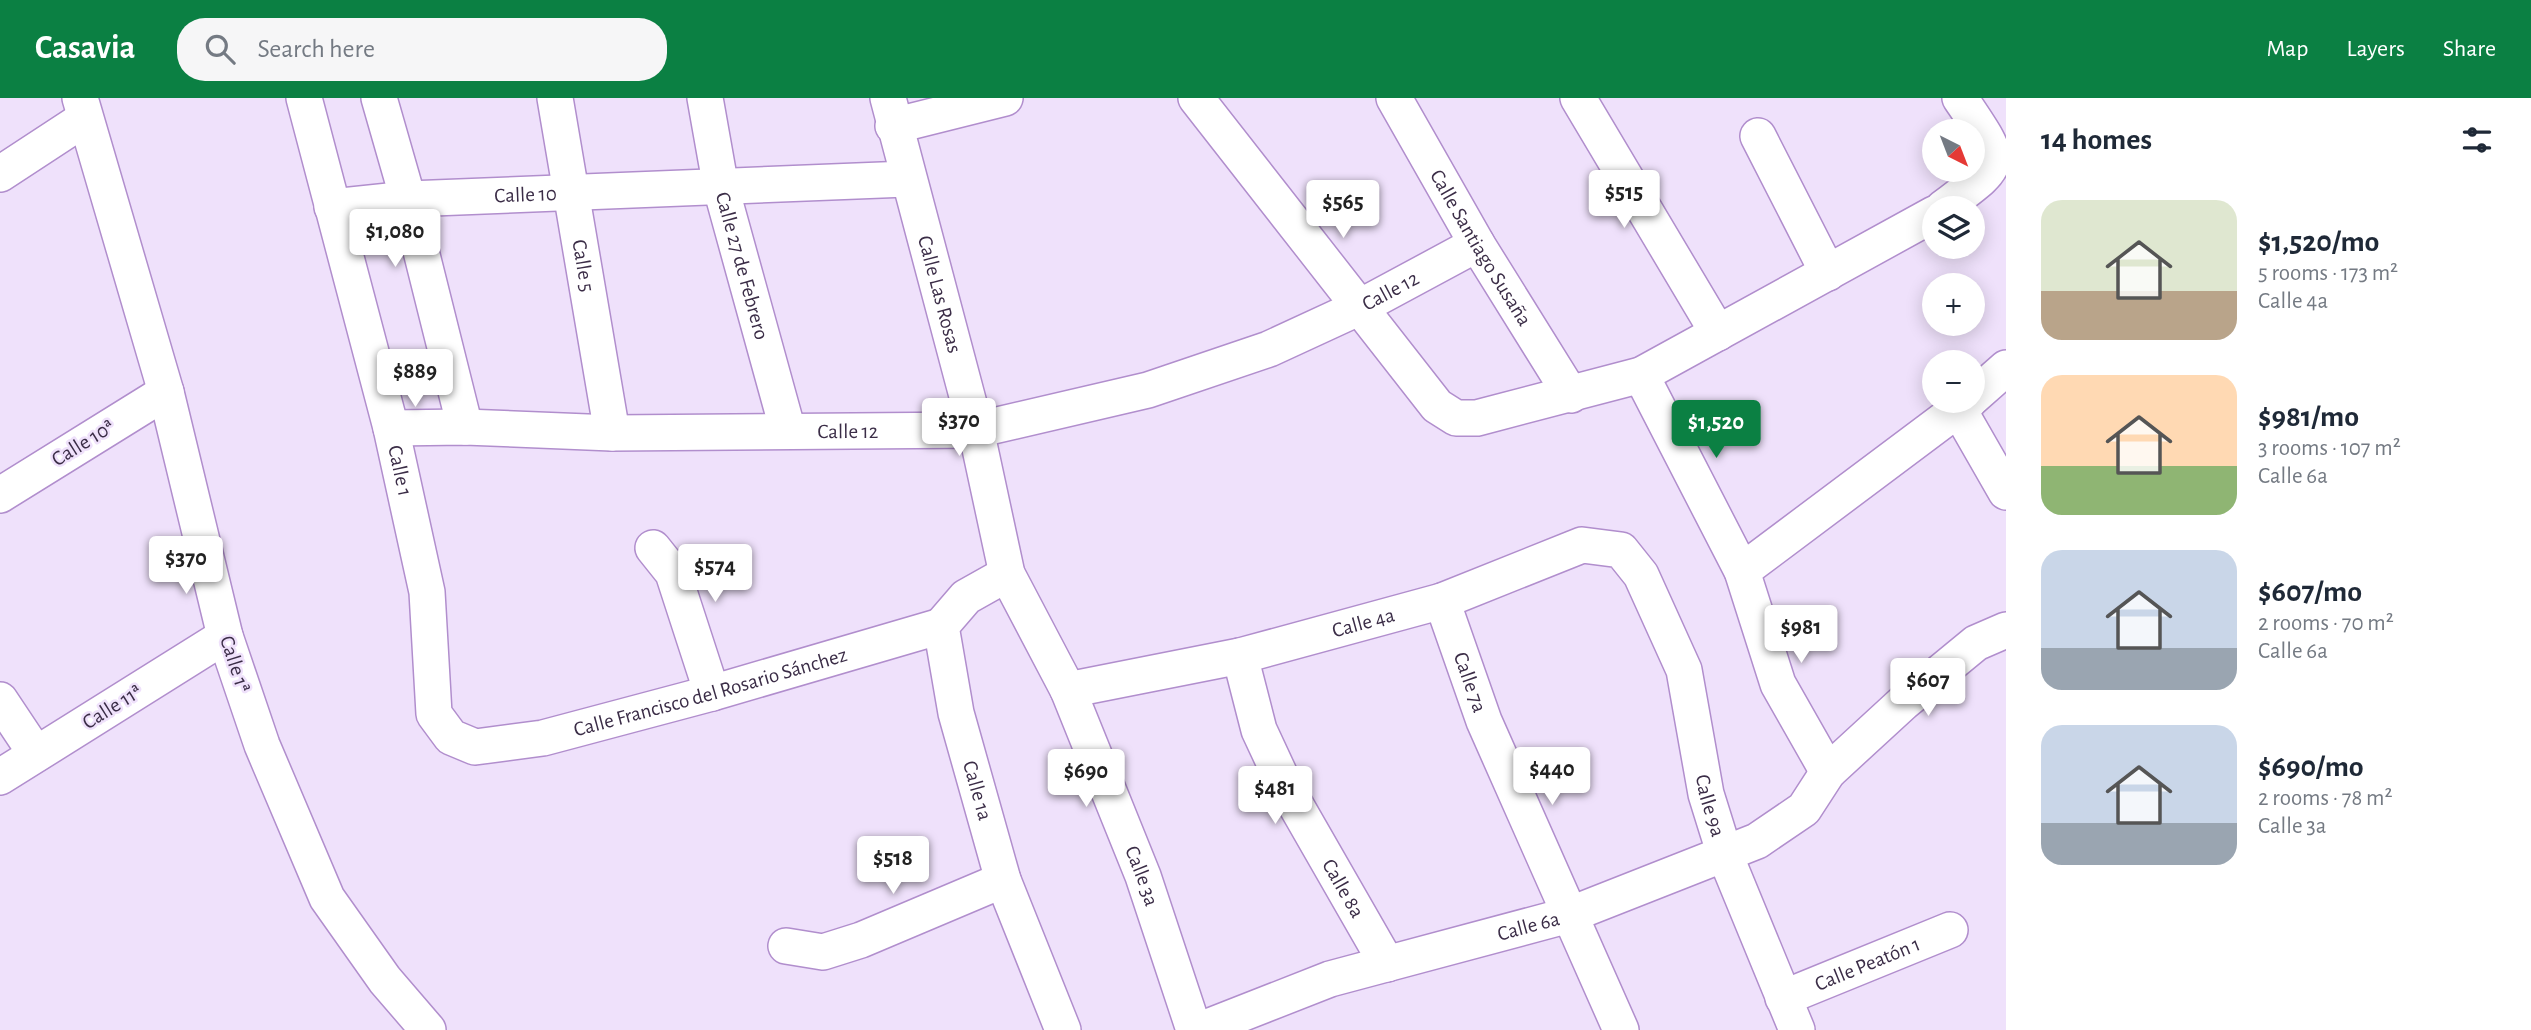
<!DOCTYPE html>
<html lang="en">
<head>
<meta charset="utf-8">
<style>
	body { margin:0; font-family:"Alegreya Sans",sans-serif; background:#f6f6f7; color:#1f2937; height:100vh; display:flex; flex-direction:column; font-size:26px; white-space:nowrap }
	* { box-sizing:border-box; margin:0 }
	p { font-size:23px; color:#747a83 }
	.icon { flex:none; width:38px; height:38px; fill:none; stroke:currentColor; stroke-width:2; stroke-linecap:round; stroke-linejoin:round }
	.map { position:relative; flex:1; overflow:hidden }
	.drawer { display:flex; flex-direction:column; background:#fff; width:525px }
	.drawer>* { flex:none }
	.needle { width:46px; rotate:138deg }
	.tools { position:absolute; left:1922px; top:21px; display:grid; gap:14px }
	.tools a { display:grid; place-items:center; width:63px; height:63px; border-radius:50%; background:#fff; box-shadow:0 4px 18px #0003; font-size:35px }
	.price { position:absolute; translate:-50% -60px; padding:0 16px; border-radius:7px; background:#fff; color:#222; font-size:23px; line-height:46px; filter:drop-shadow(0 2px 4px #0008) }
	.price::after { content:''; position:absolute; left:50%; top:42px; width:21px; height:16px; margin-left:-10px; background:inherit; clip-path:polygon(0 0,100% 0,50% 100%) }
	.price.selected { background:#0b8043; color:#fff }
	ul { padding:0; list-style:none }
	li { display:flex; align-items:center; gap:21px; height:175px; padding:0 35px }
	li span { display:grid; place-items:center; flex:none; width:196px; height:140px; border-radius:21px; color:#555 }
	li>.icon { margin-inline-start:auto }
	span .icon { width:84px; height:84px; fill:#fffc; stroke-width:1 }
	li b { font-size:30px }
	h2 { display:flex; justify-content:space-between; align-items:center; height:84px; padding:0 35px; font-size:30px }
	header { display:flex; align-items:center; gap:42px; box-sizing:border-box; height:98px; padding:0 35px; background:#0b8043; color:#fff }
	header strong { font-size:33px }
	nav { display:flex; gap:38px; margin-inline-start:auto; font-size:24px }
	.search { width:490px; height:63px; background:#f6f6f7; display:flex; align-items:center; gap:18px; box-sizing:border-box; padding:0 24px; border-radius:28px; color:#747a83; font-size:26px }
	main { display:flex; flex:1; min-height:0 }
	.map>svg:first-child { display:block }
</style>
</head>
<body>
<header>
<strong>Casavia</strong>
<div class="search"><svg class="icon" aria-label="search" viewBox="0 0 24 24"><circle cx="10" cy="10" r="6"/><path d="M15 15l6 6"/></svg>Search here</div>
<nav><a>Map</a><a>Layers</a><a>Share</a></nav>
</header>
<main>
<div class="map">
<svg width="2006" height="932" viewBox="0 0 2006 932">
	<rect width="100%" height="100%" fill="#efe1fb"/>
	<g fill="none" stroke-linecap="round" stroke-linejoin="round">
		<g stroke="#b18ecd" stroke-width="38">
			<g id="minor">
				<polyline points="80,0 166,294 225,538 262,647 327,800 385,882 428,932"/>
				<path id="s1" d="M304,0L391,330L427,494L434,616L451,639L475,649L543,640L712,595L941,528"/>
				<polyline points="379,0 408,101 465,329"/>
				<path id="s2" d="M555,0L612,335"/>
				<path id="s3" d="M705,0L721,90L788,333"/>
				<path id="s4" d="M888,0L976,332L1007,476L1068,592L1143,778L1194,932"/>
				<polyline points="1196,0 1437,308 1456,320 1477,320 1641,277 1934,116"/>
				<path id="s5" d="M1394,0L1477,146L1571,297"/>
				<polyline points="1578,0 1718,235"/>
				<polyline points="893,28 1005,0"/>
				<polyline points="1758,38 1828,175"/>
				<polyline points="0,76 84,21"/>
				<path id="s6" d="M332,109L408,101L907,81"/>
				<path d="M1943,110C2006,63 2006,68 1960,0"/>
				<polyline points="1641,277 1742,473 1778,586 1828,674"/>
				<polyline points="1972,300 2006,270"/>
				<polyline points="1959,312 2006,394"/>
				<path id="s7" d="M391,330L465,329L612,335L976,332L1148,292L1269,251L1360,209L1477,146"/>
				<polyline points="0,397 166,294"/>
				<polyline points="653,450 673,475 712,595"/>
				<polyline points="1742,473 1969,303"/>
				<path id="s8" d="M1007,476L966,499L941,528L956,615L1003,782L1063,932"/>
				<path id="s9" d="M1442,503L1484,623L1621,932"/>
				<path id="s10" d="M1240,558L1259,632L1286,690L1387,866"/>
				<path id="s11" d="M1068,592L1240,558L1442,503L1582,447L1621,452L1641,477L1684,572L1706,696L1725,757L1797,932"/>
				<polyline points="0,602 36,656"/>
				<polyline points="0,679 225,538"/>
				<polyline points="786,848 823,854 861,842 1003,782"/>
				<path id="s12" d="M1783,900L1950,832"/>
				<path id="s13" d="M1200,932L1330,881L1569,817L1757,743L1804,711L1828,674L1903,605L1976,545L2006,532"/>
			</g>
		</g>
		<use href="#minor" stroke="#fff" stroke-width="35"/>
	</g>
	<g text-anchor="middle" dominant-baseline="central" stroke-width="5" stroke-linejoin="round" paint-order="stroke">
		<g font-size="21" fill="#3b2d47" stroke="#efe1fb">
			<text stroke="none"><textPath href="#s6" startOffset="194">Calle 10</textPath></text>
			<text stroke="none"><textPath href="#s5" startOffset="173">Calle Santiago Susaña</textPath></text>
			<text stroke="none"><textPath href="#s2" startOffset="170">Calle 5</textPath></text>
			<text stroke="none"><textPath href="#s3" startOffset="172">Calle 27 de Febrero</textPath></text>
			<text stroke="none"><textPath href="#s7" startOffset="1024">Calle 12</textPath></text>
			<text stroke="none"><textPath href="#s4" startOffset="203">Calle Las Rosas</textPath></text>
			<text stroke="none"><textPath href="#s7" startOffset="457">Calle 12</textPath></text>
			<text transform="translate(83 345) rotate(-32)">Calle 10ª</text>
			<text stroke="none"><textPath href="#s1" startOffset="385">Calle 1</textPath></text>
			<text stroke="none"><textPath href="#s11" startOffset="303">Calle 4a</textPath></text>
			<text transform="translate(235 566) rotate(72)">Calle 1ª</text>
			<text stroke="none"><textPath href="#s9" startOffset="86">Calle 7a</textPath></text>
			<text stroke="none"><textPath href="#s1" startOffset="928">Calle Francisco del Rosario Sánchez</textPath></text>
			<text transform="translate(112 609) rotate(-32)">Calle 11ª</text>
			<text stroke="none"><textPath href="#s8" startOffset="254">Calle 1a</textPath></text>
			<text stroke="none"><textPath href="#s11" startOffset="849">Calle 9a</textPath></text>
			<text stroke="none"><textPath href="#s4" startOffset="822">Calle 3a</textPath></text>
			<text stroke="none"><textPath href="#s10" startOffset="256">Calle 8a</textPath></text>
			<text stroke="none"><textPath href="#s13" startOffset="345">Calle 6a</textPath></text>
			<text stroke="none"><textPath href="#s12" startOffset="91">Calle Peatón 1</textPath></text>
		</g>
	</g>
</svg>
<div class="tools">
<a><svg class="needle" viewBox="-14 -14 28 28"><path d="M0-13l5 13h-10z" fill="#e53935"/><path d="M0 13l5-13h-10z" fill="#747a83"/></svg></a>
<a><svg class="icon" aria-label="layers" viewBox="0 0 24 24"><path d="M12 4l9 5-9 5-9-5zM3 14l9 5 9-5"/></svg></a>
<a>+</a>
<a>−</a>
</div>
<b class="price" style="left:1624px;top:132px">$515</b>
<b class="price" style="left:1343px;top:142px">$565</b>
<b class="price" style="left:395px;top:171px">$1,080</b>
<b class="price" style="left:415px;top:311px">$889</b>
<b class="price" style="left:959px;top:360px">$370</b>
<b class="price selected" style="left:1716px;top:362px">$1,520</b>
<b class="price" style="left:186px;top:498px">$370</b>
<b class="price" style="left:715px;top:506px">$574</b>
<b class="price" style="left:1801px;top:567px">$981</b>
<b class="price" style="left:1928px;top:620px">$607</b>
<b class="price" style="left:1552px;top:709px">$440</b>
<b class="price" style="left:1086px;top:711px">$690</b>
<b class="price" style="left:1275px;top:728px">$481</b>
<b class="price" style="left:893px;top:798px">$518</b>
</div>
<section class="drawer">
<h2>14 homes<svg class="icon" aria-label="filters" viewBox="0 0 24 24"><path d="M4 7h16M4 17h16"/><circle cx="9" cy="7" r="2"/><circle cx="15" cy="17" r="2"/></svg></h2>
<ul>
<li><span style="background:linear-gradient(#dfe7d0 65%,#b9a48a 0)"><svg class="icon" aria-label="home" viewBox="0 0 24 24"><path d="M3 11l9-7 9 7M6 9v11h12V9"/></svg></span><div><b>$1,520/mo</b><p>5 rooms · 173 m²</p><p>Calle 4a</p></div></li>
<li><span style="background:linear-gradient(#ffd9b3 65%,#8fb573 0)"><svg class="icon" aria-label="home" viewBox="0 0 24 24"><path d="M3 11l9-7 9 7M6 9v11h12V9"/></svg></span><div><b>$981/mo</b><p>3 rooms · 107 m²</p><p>Calle 6a</p></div></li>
<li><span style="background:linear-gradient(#c9d6e8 70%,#9aa5b1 0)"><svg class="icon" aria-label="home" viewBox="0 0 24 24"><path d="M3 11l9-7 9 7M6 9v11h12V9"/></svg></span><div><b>$607/mo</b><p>2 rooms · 70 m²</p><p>Calle 6a</p></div></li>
<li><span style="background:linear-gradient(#c9d6e8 70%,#9aa5b1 0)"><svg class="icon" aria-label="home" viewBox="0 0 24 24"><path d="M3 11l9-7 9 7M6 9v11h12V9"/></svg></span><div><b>$690/mo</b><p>2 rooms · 78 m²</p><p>Calle 3a</p></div></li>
</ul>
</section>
</main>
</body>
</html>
